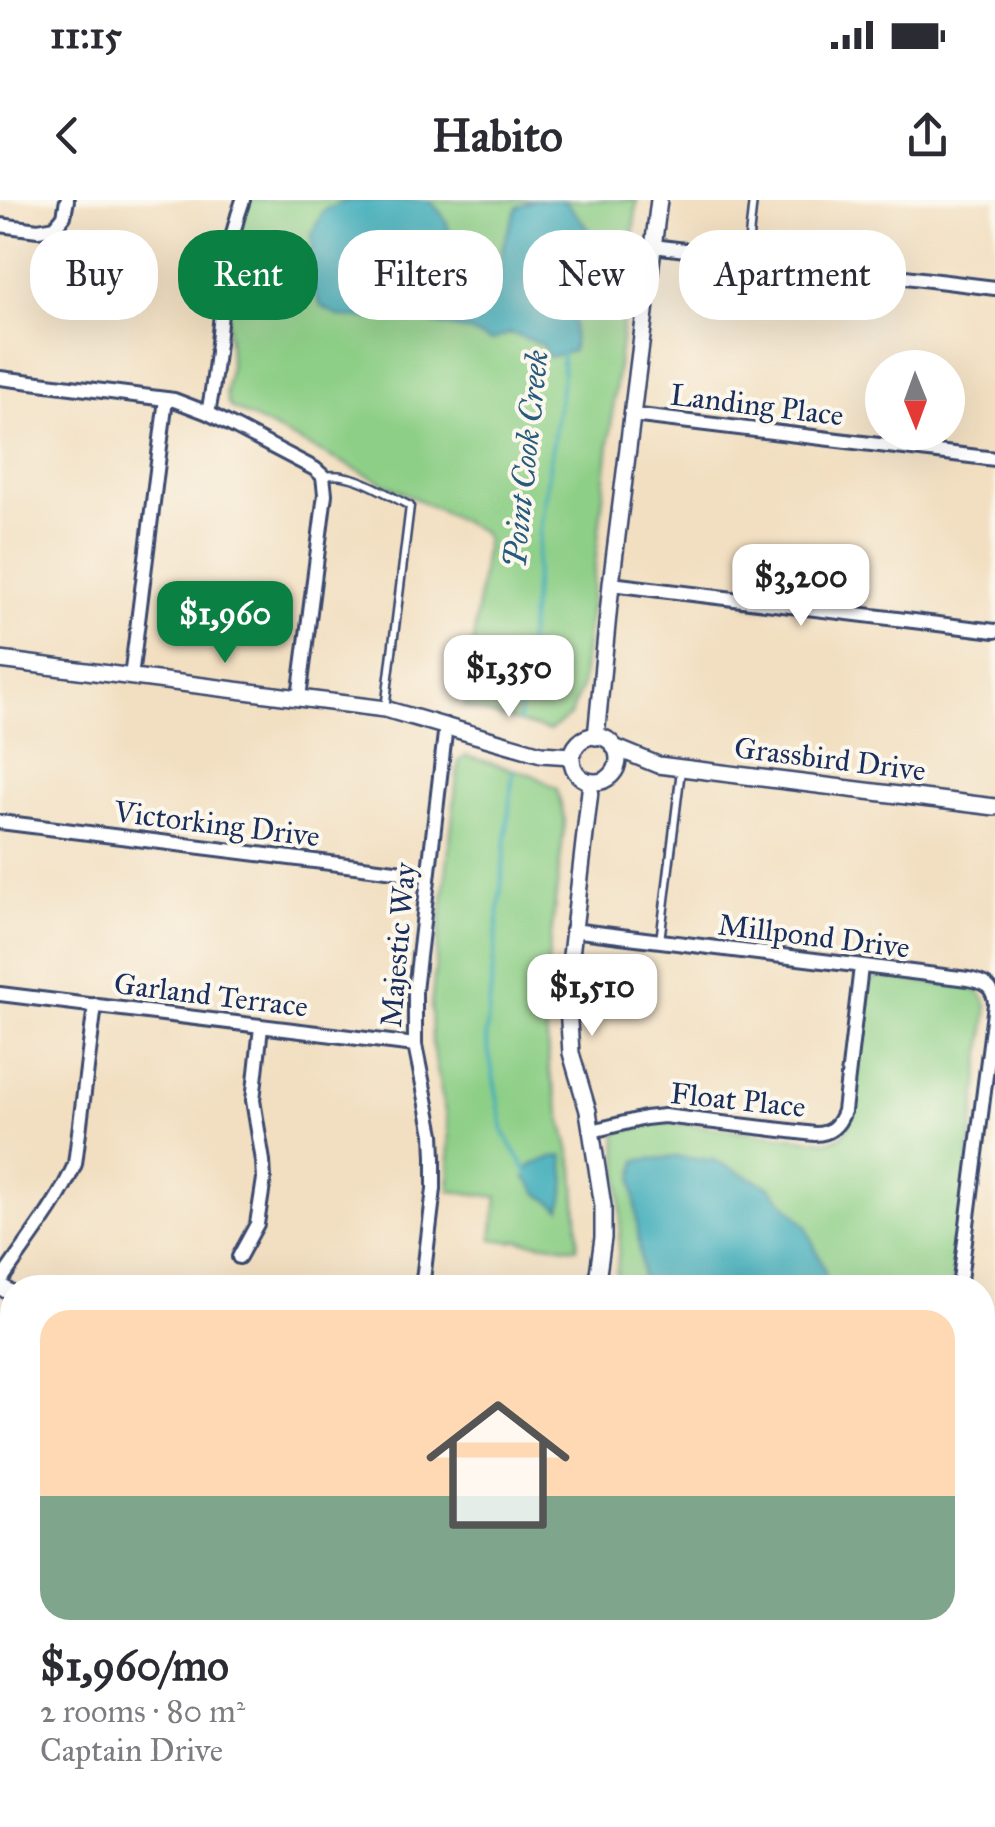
<!DOCTYPE html>
<html lang="en">
<head>
<meta charset="utf-8">
<style>
	body { margin:0; font-family:"IM FELL Great Primer",serif; background:#f2f2f3; color:#2b2b33; height:100vh; display:flex; flex-direction:column; font-size:38px; white-space:nowrap }
	* { box-sizing:border-box; margin:0 }
	p { font-size:32px; color:#7c7c81 }
	.icon { flex:none; width:55px; height:55px; fill:none; stroke:currentColor; stroke-width:2; stroke-linecap:round; stroke-linejoin:round }
	.map { position:relative; flex:1; overflow:hidden }
	.panel { position:absolute; left:0px; top:1075px; width:995px; height:552px; display:flex; flex-direction:column; background:#fff; border-radius:40px 40px 0 0; box-shadow:0 10px 40px #0002 }
	.panel>* { flex:none }
	.guide { position:absolute; left:30px; top:30px; width:935px; height:90px; display:flex; gap:20px }
	.needle { width:65px; rotate:179deg }
	.tools { position:absolute; left:865px; top:150px; display:grid; gap:20px }
	.tools a { display:grid; place-items:center; width:100px; height:100px; border-radius:50%; background:#fff; box-shadow:0 10px 40px #0002; font-size:50px }
	.price { position:absolute; translate:-50% -85px; padding:0 22px; border-radius:20px; background:#fff; color:#222; font-size:32px; line-height:65px; filter:drop-shadow(0 2px 5px #0008) }
	.price::after { content:''; position:absolute; left:50%; top:60px; width:30px; height:22px; margin-left:-15px; background:inherit; clip-path:polygon(0 0,100% 0,50% 100%) }
	.price.on { background:#0b8043; color:#fff }
	ul { padding:0; list-style:none }
	li { display:grid; align-content:center; gap:20px; height:530px; padding:0 40px }
	li+li { border-top:2px solid #e1e1e2 }
	li span { display:grid; place-items:center; height:310px; border-radius:30px; color:#555 }
	li>.icon { margin-inline-start:auto }
	span .icon { width:180px; height:180px; fill:#fffc; stroke-width:1 }
	li b { font-size:42px }
	.chip { padding:0 35px; border-radius:40px; background:#fff; box-shadow:0 10px 40px #0002; font-size:35px; line-height:90px }
	.chip.on { background:#0b8043; color:#fff }
	.status { display:flex; justify-content:space-between; align-items:center; height:70px; padding:0 50px; background:#fff; direction:ltr }
	.status svg { height:28px; fill:currentColor }
	header { display:flex; justify-content:space-between; align-items:center; height:130px; padding:0 40px; background:#fff; font-size:45px; font-weight:800 }
	.map>svg:first-child { display:block }
</style>
</head>
<body>
<div class="status"><b>11:15</b><svg viewBox="0 0 49 12"><path d="M0 12V9h3v3zM5 12V6h3v6zM10 12V3h3v9zM15 12V0h3v12zM26 1h20v11H26zM47 4h2v5h-2z"/></svg></div>
<header><svg class="icon" aria-label="back" viewBox="0 0 24 24"><path d="M15 5l-7 7 7 7"/></svg>Habito<svg class="icon" aria-label="share" viewBox="0 0 24 24"><path d="M12 15V3M7 8l5-5 5 5M5 13v7h14v-7"/></svg></header>
<div class="map">
<svg width="995" height="1627" viewBox="0 0 995 1627">
	<rect width="100%" height="100%" fill="#fbf7ec"/>
	<filter id="ink" filterUnits="userSpaceOnUse"><feTurbulence type="fractalNoise" baseFrequency=".01" numOctaves="2"/><feDisplacementMap in="SourceGraphic" scale="20" xChannelSelector="R" yChannelSelector="G"/><feConvolveMatrix kernelMatrix="1 2 1 2 8 2 1 2 1" color-interpolation-filters="sRGB"/></filter>
	<filter id="wash" filterUnits="userSpaceOnUse"><feTurbulence type="fractalNoise" baseFrequency=".0048" numOctaves="4" result="noise"/><feDisplacementMap in="SourceGraphic" scale="40" xChannelSelector="R" yChannelSelector="G"/><feGaussianBlur stdDeviation="2.25" result="paint"/><feColorMatrix in="noise" values="0 0 0 0 0 0 0 0 0 0 0 0 0 0 0 0 0 1.4 0 .05"/><feComposite in="paint" operator="in"/></filter>
	<g filter="url(#wash)">
		<rect width="100%" height="100%" fill="#f2dfc1"/>
		<g fill="#f6cfd6">
			<polygon points="12,1341 12,1600 0,1599 0,1401"/>
			<polygon points="139,1615 496,1615 494,1627 165,1627 160,1618"/>
		</g>
		<g fill="#8ecf87" stroke="#547f72" stroke-width="2.5">
			<path d="M249,0H637L581,488L570,516L549,531L465,507L486,340L481,331L230,207C222,193 230,178 230,162C230,146 227,131 228,115C229,75 237,38 249,0Z"/>
			<polygon points="466,556 533,575 557,589 565,621 544,794 549,869 574,968 578,1031 577,1048 514,1040 513,1042 492,1039 497,997 450,991 448,928 432,843 431,804 459,561"/>
			<path d="M879,777L967,787C981,791 988,797 987,813L953,1087L615,1088C622,1030 622,989 616,932L667,922L826,941C836,941 845,936 848,925L865,789L870,781Z"/>
			<polygon points="982,1400 995,1402 995,1613 983,1611"/>
			<path d="M12,1415V1547C0,1508 0,1455 12,1415Z"/>
			<polygon points="0,1599 12,1600 12,1615 139,1615 160,1618 165,1627 0,1627"/>
		</g>
		<g fill="#3babb9" stroke="#2b6d8c" stroke-width="2.5">
			<path d="M349,0H427C453,17 450,40 456,67C459,78 464,89 467,99L489,106L497,94L503,45L517,7L533,0H561L570,6L590,32L596,66L587,103L574,114L573,151L548,157L542,144L510,133L491,141L469,131L423,121L340,117L321,106L311,84L312,33L324,10Z"/>
			<polygon points="563,956 566,982 561,1009 538,993 526,978 530,966 552,957"/>
			<polygon points="676,957 714,960 770,987 806,1026 825,1071 825,1087 643,1087 633,980 637,960"/>
		</g>
		<g fill="none" stroke-linecap="round" stroke-linejoin="round">
			<g stroke="#3babb9" stroke-width="4">
				<polyline points="519,521 542,315 563,175 561,149"/>
				<polyline points="513,570 486,837 504,933 529,975"/>
				<polyline points="982,1547 988,1555 995,1558"/>
			</g>
		</g>
		<g id="blocks">
			<polygon fill="#e8b1c5" points="169,1615 213,1615 219,1627 175,1627"/>
		</g>
	</g>
	<g filter="url(#ink)">
		<use href="#blocks" fill-opacity="0" stroke="#3b496d" stroke-width="2.5"/>
		<g fill="none" stroke-linecap="round" stroke-linejoin="round">
			<g stroke="#3b496d" stroke-width="11">
				<g id="service">
					<polyline points="747,56 753,0"/>
					<path d="M324,276C354,271 384,293 410,306L385,509"/>
					<polyline points="660,741 681,570"/>
					<polyline points="630,1627 633,1615"/>
				</g>
			</g>
			<g stroke="#3b496d" stroke-width="18">
				<g id="minor">
					<polyline points="0,25 38,30 55,27 64,16 67,0"/>
					<polyline points="653,46 995,88"/>
					<polyline points="0,178 174,200 208,213 315,269 323,276 325,294 299,498"/>
					<path d="M208,213C223,142 218,69 243,0"/>
					<polyline points="632,215 995,259"/>
					<polyline points="611,384 995,431"/>
					<polyline points="131,477 166,199"/>
					<polyline points="0,622 427,675"/>
					<path d="M572,730L968,779C984,782 994,786 995,804L959,1088"/>
					<polyline points="0,794 415,845"/>
					<path d="M592,931L645,918L664,916L815,934C831,934 839,925 844,911L861,767"/>
					<polyline points="239,1057 257,1024 264,979 263,961 253,900 261,827"/>
					<path d="M0,1082C25,1044 57,1006 75,964L95,805"/>
					<polyline points="422,1088 434,989 434,957 433,934 415,845 415,791 446,525"/>
					<polyline points="0,1268 12,1274"/>
					<polyline points="982,1394 995,1396"/>
				</g>
			</g>
			<g stroke="#3b496d" stroke-width="20">
				<g id="tertiary">
					<polyline points="0,460 385,509 541,554 572,556"/>
					<circle cx="595" cy="559" r="23"/>
					<polyline points="596,537 611,384 659,0"/>
					<polyline points="614,547 658,565 995,607"/>
					<polyline points="591,582 567,790 571,853 588,911 603,1006 603,1038 596,1088"/>
					<polyline points="0,1086 12,1094"/>
					<polyline points="0,1315 12,1281"/>
					<polyline points="841,1615 937,1627"/>
					<polyline points="518,1627 519,1615"/>
					<polyline points="531,1627 535,1615"/>
				</g>
			</g>
			<use href="#service" stroke="#fff" stroke-width="6"/>
			<use href="#minor" stroke="#fff" stroke-width="12"/>
			<use href="#tertiary" stroke="#fff" stroke-width="15"/>
		</g>
	</g>
	<g text-anchor="middle" dominant-baseline="central" stroke-width="8" stroke-linejoin="round" paint-order="stroke">
		<g font-size="30" fill="#1b2f5e" stroke="#fbf7ec">
			<text transform="translate(757 205) rotate(7)">Landing Place</text>
			<text transform="translate(830 559) rotate(7)">Grassbird Drive</text>
			<text transform="translate(217 624) rotate(7)">Victorking Drive</text>
			<text transform="translate(814 736) rotate(7)">Millpond Drive</text>
			<text transform="translate(398 745) rotate(-85)">Majestic Way</text>
			<text transform="translate(211 795) rotate(7)">Garland Terrace</text>
			<text transform="translate(738 900) rotate(6)">Float Place</text>
		</g>
		<g font-size="32" font-style="italic" fill="#265a7e" stroke="#fbf7ec">
			<text transform="translate(526 259) rotate(-84)">Point Cook Creek</text>
		</g>
	</g>
</svg>
<div class="tools">
<a><svg class="needle" viewBox="-14 -14 28 28"><path d="M0-13l5 13h-10z" fill="#e53935"/><path d="M0 13l5-13h-10z" fill="#7c7c81"/></svg></a>
</div>
<b class="price" style="left:801px;top:429px">$3,200</b>
<b class="price on" style="left:225px;top:466px">$1,960</b>
<b class="price" style="left:509px;top:520px">$1,350</b>
<b class="price" style="left:592px;top:839px">$1,510</b>
<div class="guide">
<a class="chip">Buy</a>
<a class="chip on">Rent</a>
<a class="chip">Filters</a>
<a class="chip">New</a>
<a class="chip">Apartment</a>
</div>
<section class="panel">
<ul>
<li><span style="background:linear-gradient(#ffd9b3 60%,#7fa58c 0)"><svg class="icon" aria-label="home" viewBox="0 0 24 24"><path d="M3 11l9-7 9 7M6 9v11h12V9"/></svg></span><div><b>$1,960/mo</b><p>2 rooms · 80 m²</p><p>Captain Drive</p></div></li>
</ul>
</section>
</div>
</body>
</html>
